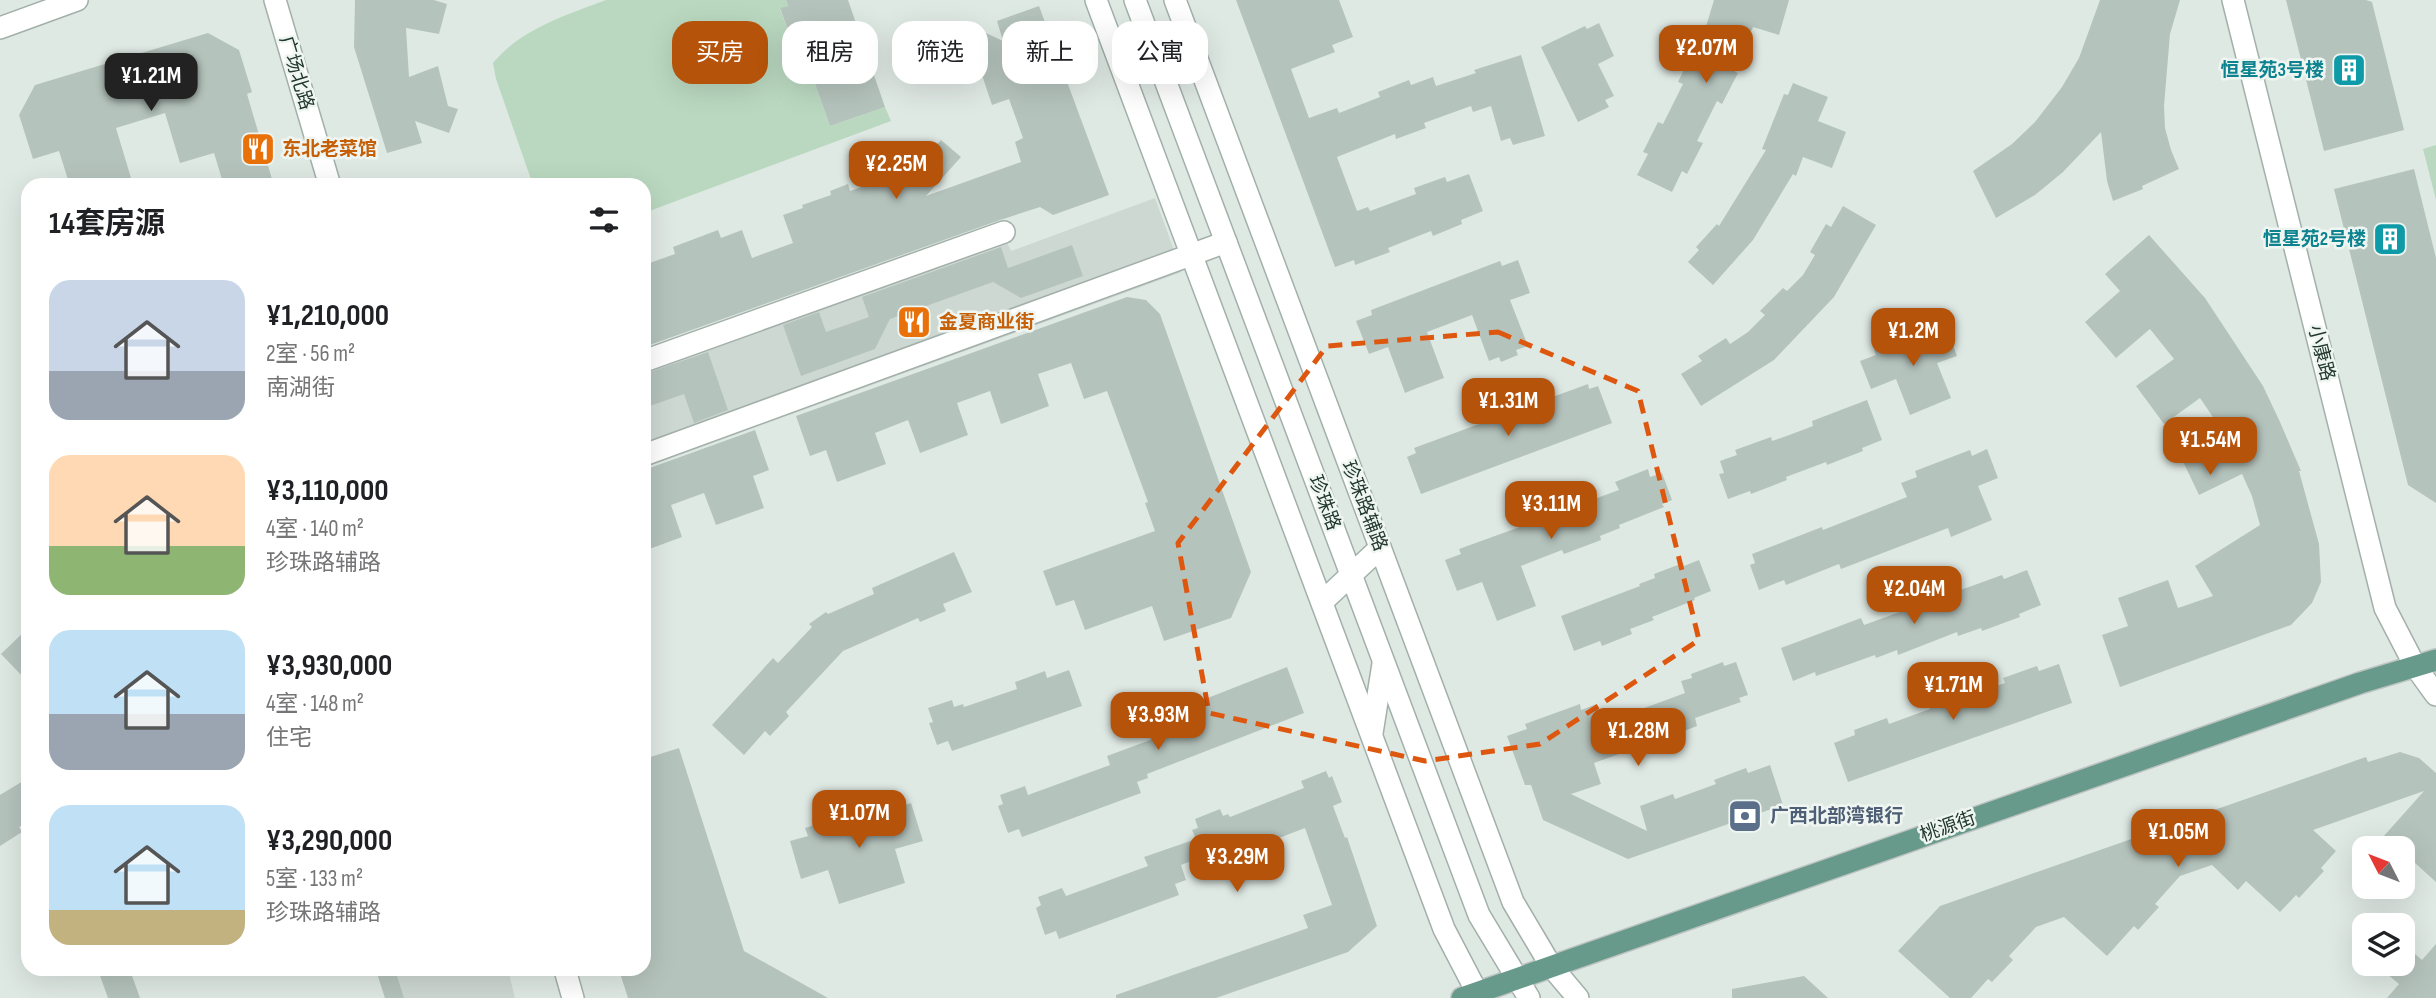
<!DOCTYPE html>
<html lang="zh">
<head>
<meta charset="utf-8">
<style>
	body { margin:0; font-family:"Sofia Sans Condensed","Noto Sans SC",sans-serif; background:#f6f6f6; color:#202124; height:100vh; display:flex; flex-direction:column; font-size:26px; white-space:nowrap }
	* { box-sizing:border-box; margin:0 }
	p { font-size:23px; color:#757577 }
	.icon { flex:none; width:38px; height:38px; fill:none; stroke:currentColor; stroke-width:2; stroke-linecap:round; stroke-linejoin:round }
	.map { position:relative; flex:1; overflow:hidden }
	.side { position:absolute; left:21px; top:178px; width:630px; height:798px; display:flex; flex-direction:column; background:#fff; border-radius:21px; box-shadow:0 7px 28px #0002 }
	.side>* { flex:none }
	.guide { position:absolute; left:672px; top:21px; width:665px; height:63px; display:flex; gap:14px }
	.needle { width:46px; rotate:312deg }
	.fabs { position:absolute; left:2352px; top:836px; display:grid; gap:14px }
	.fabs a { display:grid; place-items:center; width:63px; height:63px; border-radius:14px; background:#fff; box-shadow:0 7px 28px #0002; font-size:35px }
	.price { position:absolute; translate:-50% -60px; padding:0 16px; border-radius:14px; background:#b45309; color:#fff; font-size:23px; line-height:46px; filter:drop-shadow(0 2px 4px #0008) }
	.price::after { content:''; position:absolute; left:50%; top:42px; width:21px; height:16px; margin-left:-10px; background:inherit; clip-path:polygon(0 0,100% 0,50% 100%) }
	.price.active { background:#222; color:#fff }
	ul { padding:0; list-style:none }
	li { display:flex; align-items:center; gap:21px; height:175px; padding:0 28px }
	li span { display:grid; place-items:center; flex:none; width:196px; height:140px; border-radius:21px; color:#555 }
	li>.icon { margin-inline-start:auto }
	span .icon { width:84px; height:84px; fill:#fffc; stroke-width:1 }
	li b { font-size:30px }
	h2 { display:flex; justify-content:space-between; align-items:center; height:84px; padding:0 28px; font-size:30px }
	.chip { padding:0 24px; border-radius:21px; background:#fff; box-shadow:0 7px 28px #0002; font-size:24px; line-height:63px }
	.chip.active { background:#b45309; color:#fff }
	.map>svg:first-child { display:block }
</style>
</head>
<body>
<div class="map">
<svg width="2436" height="998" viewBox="0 0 2436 998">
	<rect width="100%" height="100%" fill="#dfe9e4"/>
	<g fill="#ced8d3">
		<polygon points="1155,198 1182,272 644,468 644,372 1007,242 1011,251"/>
		<polygon points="376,970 508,970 515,998 385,998"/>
	</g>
	<g fill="#bad8c0">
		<path d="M606,0H786L788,6L780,9L806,81L813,78L830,126L885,107L891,121L644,213V186L533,185L496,79L493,63C521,29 566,15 606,0Z"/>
		<polygon points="2436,145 2436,200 2423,149"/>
	</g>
	<g fill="#b5c3bd">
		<polygon points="355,0 434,0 447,4 439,34 406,28 409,77 438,66 448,106 458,109 449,133 415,121 422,143 387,153 354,47"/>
		<polygon points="786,0 848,0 885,107 830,126 813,78 806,81 780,8 788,6"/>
		<polygon points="1236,0 1339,0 1353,37 1332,45 1335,52 1291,69 1309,118 1337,108 1339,113 1380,97 1378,92 1409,80 1411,85 1433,77 1436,86 1476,73 1474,70 1521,55 1545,136 1513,145 1510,138 1501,141 1491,106 1473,112 1471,106 1424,123 1426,128 1396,139 1395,134 1337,157 1357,211 1368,207 1370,211 1416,194 1414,188 1445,177 1447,182 1469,174 1483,211 1461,220 1462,224 1433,236 1431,231 1388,248 1390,252 1355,265 1354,260 1335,267"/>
		<polygon points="1714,0 1789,0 1779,35 1753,27 1741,54 1735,72 1738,73 1722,104 1717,101 1697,141 1703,143 1687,174 1682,171 1672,192 1637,175 1648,154 1643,152 1658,122 1663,124 1683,84 1678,82 1693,51 1698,53"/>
		<polygon points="2100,0 2180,0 2170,34 2164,106 2165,128 2171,150 2179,169 2142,186 2143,189 2113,201 2107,181 2101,132 2063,172 2035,195 1996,218 1973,171 2012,144 2035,122 2062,87 2079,58"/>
		<polygon points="2286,0 2366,0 2372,2 2404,130 2324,151"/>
		<polygon points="1039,6 1109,195 1053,215 1040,207 1000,220 644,347 644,265 675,254 673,247 718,230 721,238 742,230 752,258 793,243 783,215 803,208 802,205 831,195 830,191 848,184 850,191 888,178 885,171 915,161 930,142 935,147 941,140 961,157 926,196 1021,162 1015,142 1023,138 1009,99 992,105 976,57 986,33 1003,41 997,21"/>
		<polygon points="1599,23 1614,56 1598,64 1614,96 1605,100 1609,107 1578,122 1541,47 1585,26 1587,29"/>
		<polygon points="208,33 239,50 252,92 247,94 274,186 224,186 214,153 180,163 165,113 116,128 131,178 106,186 70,186 59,151 33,159 19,115 35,85"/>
		<polygon points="1793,83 1828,97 1818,121 1846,132 1832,168 1803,157 1796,176 1793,174 1753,240 1713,285 1688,262 1699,250 1696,247 1717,224 1719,226 1766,150 1762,149 1784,94 1788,95"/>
		<polygon points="2414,169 2436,258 2436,503 2408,485 2334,189"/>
		<polygon points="1843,206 1876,225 1834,297 1774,360 1701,406 1681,374 1702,361 1698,356 1726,338 1730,344 1748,332 1765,315 1760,311 1783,288 1787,291 1803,275 1815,255 1810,252 1826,224 1831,227"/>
		<polygon points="2149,235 2205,298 2263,386 2280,422 2301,471 2299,471 2319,544 2321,582 2312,603 2291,625 2120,687 2102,635 2128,626 2118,598 2168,580 2178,608 2213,596 2195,566 2260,525 2252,496 2242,474 2199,495 2177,449 2221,429 2200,398 2164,424 2136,386 2174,359 2150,329 2116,358 2085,322 2120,291 2105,274"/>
		<polygon points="1072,245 1083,276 1021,298 993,282 890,319 875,349 801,376 783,325 819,312 826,332 869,317 862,297 1001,247 1008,268"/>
		<polygon points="1518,260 1530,293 1510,300 1528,346 1516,350 1518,355 1501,362 1499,357 1489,361 1472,315 1427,332 1444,378 1417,388 1405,393 1388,347 1369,354 1356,321 1372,315 1371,310 1500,261 1502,266"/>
		<polygon points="1127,297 1146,300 1160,314 1251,572 1231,618 1164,641 1152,606 1085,630 1074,600 1056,606 1043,571 1155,531 1145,503 1148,502 1107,391 1084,399 1071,363 1038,374 1049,406 1001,424 990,391 957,403 968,435 920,453 908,420 875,433 886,464 837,482 826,450 810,456 796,416"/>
		<polygon points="1946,327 1957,356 1937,363 1951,398 1910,415 1896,379 1871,389 1860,361 1876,355 1874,350 1929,328 1931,334"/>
		<polygon points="708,352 728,410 694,423 684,394 644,408 644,374"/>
		<polygon points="1588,384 1589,389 1598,386 1612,423 1421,494 1407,457 1416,453 1414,448"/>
		<polygon points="1867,400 1882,440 1862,448 1863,451 1827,465 1826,462 1786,477 1787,480 1751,494 1750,491 1728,499 1719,474 1724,473 1720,461 1737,455 1735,450 1771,437 1772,441 1792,434 1813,426 1812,421"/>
		<polygon points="755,430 769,470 753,476 764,508 716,525 704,493 671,505 682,537 644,551 644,470"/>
		<polygon points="1987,449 1998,478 1978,486 1992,520 1951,537 1948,528 1841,569 1839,564 1786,585 1784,580 1759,590 1750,565 1755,563 1752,554 1822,527 1823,530 1907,497 1901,483 1917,477 1915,471 1970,450 1972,456"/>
		<polygon points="1648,469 1650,477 1662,473 1672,500 1662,504 1664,507 1619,525 1620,528 1600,536 1601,540 1564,554 1562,550 1521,566 1536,606 1497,621 1482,582 1457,591 1445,560 1461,554 1459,549 1550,516 1548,512 1584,498 1586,502 1619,490 1615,482"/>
		<polygon points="954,552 972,592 943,604 946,611 920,622 918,618 843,651 786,712 789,716 770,736 765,731 744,755 712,725 773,658 778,663 812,627 809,624 826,612 828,614 874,594 872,588"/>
		<polygon points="1699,560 1711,591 1694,598 1695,600 1652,617 1654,620 1630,629 1632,634 1602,646 1600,641 1574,651 1561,616 1640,586 1639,584 1655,578 1654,574 1683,563 1684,566"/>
		<polygon points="2027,570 2041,605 2019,614 2020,617 1982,631 1981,628 1958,636 1957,632 1898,655 1897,650 1876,658 1875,655 1816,676 1815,672 1793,681 1781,648 1861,618 1864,625 2002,575 2004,579"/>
		<polygon points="28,628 28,682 1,654"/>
		<polygon points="1723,662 1724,666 1736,662 1748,695 1739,698 1741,702 1695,718 1697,726 1676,734 1677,739 1639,752 1638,747 1594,763 1601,784 1571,794 1647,831 1640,806 1673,794 1675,799 1716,784 1714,780 1746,768 1748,773 1770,765 1783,805 1628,859 1543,820 1531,785 1525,785 1507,736 1527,729 1525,724 1580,704 1581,710 1597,704 1604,723 1685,693 1681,681 1692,678 1691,674"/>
		<polygon points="2059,664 2072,703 1848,782 1834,743 1855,735 1854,730 1887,718 1889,724 1930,709 1928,704 1961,693 1962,698 2005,683 2003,678 2037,666 2039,671"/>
		<polygon points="1287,667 1304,713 1147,774 1148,778 1137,782 1141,793 1022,837 1019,829 1008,833 998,806 1003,804 1000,795 1025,786 1028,795 1110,765 1107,756 1161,736 1154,719"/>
		<polygon points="1069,670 1082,706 952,751 948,741 937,745 929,723 933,722 928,708 952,700 954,707 963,704 964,707 1017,689 1015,682 1045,671 1047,678"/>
		<polygon points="679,748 744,951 828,998 628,998 619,970 644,970 644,759"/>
		<polygon points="2400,752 2419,758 2436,773 2436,882 2415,863 2403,877 2403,849 2395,849 2383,837 2424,791 2313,830 2336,851 2321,868 2324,871 2299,898 2296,895 2280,912 2246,881 2238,890 2212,865 2180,876 2155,904 2159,907 2138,930 2134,926 2107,956 2064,917 2036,927 2009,956 2013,960 1992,982 1988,979 1971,998 1950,998 1898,951 1940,906 2366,757 2368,762"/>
		<polygon points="1326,771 1329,778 1332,776 1342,802 1333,806 1345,838 1347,837 1377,926 1348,952 1216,998 1116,998 1116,995 1308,928 1303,915 1332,905 1305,828 1217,862 1214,852 1181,865 1186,880 1175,884 1179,895 1059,939 1056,931 1045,935 1036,908 1041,905 1038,897 1062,888 1066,896 1148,866 1144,857 1196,839 1192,830 1198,828 1195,819 1220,809 1223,816 1228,814 1230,817 1304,788 1301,781"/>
		<polygon points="28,778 28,822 19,827 22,832 0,846 0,795"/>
		<polygon points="891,801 894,809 911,803 923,841 895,849 905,883 839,904 828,870 801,879 790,841 808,836 805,828"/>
		<polygon points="2436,944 2436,998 2387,998 2399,984 2386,973 2394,964 2403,964 2403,954 2408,948 2422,960"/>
		<polygon points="98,970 130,970 140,998 108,998"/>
		<polygon points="376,970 395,970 404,998 385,998"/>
		<polygon points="1804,976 1828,998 1732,998 1732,989"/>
	</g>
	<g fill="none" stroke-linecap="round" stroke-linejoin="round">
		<g stroke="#a3b0aa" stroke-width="24">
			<g id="minor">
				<polyline points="275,0 330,186"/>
				<polyline points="1096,0 1444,929 1480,998"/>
				<polyline points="1135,0 1479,915 1529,998"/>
				<polyline points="1175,0 1513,902 1551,966 1578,998"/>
				<polyline points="2233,0 2385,608 2415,666 2436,695"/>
				<polyline points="0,28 77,0"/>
				<polyline points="644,361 1004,232"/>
				<polyline points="644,455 1226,242"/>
				<polyline points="1322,602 1380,548"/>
				<polyline points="1372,733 1383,664"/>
				<polyline points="565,970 573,998"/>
			</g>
		</g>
		<g stroke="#bdc3c1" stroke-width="24">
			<polyline id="major" points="1462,998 2360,683 2436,660"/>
		</g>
		<use href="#minor" stroke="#fff" stroke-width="21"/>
		<use href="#major" stroke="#689a8b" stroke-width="21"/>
	</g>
	<path fill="none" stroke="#de570e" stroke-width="5" stroke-dasharray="14 9" stroke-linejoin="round" d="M1498,332L1638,391L1699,640L1540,744L1425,761L1209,713L1178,543L1327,346Z"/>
	<defs>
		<g id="building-square" transform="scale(1.75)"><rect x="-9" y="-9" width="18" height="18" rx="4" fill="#0f9aa8" stroke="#eff6f2"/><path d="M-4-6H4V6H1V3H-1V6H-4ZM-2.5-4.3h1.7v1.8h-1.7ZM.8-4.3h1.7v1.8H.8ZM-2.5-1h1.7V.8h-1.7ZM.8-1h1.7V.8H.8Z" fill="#fff"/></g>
		<g id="restaurant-square" transform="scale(1.75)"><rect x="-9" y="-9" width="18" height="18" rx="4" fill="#e8710a" stroke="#eff6f2"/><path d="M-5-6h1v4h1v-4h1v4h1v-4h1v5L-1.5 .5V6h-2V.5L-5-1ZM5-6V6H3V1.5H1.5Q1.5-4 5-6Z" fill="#fff"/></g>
		<g id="bank-square" transform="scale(1.75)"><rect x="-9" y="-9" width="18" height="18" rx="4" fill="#5c6f8a" stroke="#eff6f2"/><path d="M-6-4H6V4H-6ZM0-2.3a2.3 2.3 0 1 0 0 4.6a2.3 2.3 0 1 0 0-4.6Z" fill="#fff"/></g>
	</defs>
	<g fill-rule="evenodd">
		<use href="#building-square" x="2349" y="70"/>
		<use href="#restaurant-square" x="258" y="149"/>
		<use href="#building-square" x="2390" y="239"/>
		<use href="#restaurant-square" x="914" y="322"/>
		<use href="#bank-square" x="1745" y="816"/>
	</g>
	<g text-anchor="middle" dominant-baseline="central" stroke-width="5" stroke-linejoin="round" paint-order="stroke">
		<g font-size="19" font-weight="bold" fill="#0d838f" stroke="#eff6f2" text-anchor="end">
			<text x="2324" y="70">恒星苑3号楼</text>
			<text x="2366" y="239">恒星苑2号楼</text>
		</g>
		<g font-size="19" fill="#223730" stroke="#eff6f2">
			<text transform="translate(296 73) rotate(73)">广场北路</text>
			<text transform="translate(2321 353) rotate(76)">小康路</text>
			<text transform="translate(1324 503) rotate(69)">珍珠路</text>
			<text transform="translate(1364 506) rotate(69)">珍珠路辅路</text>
			<text transform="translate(1948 827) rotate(-19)">桃源街</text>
		</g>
		<g font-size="19" font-weight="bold" fill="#c56008" stroke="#eff6f2" text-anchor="start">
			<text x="282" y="149">东北老菜馆</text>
			<text x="939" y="322">金夏商业街</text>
		</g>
		<g font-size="19" font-weight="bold" fill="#4e5e75" stroke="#eff6f2" text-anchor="start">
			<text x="1770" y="816">广西北部湾银行</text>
		</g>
	</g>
</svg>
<div class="fabs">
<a><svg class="needle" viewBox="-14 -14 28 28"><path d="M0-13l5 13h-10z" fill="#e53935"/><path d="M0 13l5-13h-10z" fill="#757577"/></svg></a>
<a><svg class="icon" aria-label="layers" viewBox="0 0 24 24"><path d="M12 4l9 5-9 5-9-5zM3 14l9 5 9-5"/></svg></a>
</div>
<b class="price" style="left:1706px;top:85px">¥2.07M</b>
<b class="price active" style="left:151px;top:113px">¥1.21M</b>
<b class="price" style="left:896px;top:201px">¥2.25M</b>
<b class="price" style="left:1913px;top:368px">¥1.2M</b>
<b class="price" style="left:1508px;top:438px">¥1.31M</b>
<b class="price" style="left:2210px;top:477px">¥1.54M</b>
<b class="price" style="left:1551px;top:541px">¥3.11M</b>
<b class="price" style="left:1914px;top:626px">¥2.04M</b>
<b class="price" style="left:1953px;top:722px">¥1.71M</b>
<b class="price" style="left:1158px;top:752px">¥3.93M</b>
<b class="price" style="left:1638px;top:768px">¥1.28M</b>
<b class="price" style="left:859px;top:850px">¥1.07M</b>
<b class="price" style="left:2178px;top:869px">¥1.05M</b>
<b class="price" style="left:1237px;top:894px">¥3.29M</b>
<div class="guide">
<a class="chip active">买房</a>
<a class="chip">租房</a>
<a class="chip">筛选</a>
<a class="chip">新上</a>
<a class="chip">公寓</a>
</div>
<section class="side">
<h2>14套房源<svg class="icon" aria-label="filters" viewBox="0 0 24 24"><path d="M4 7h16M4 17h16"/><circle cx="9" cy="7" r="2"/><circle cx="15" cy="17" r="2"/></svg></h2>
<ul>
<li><span style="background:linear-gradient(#c9d6e8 65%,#9aa5b1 0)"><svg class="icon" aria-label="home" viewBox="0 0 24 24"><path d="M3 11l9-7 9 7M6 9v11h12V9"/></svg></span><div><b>¥1,210,000</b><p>2室 · 56 m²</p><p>南湖街</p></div></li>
<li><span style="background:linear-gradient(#ffd9b3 65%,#8fb573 0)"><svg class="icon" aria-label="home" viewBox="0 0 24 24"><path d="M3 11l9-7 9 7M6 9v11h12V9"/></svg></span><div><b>¥3,110,000</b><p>4室 · 140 m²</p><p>珍珠路辅路</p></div></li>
<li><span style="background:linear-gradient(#bfe0f5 60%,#9aa5b1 0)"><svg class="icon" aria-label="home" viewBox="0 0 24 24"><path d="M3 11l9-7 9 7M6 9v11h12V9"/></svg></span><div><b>¥3,930,000</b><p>4室 · 148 m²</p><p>住宅</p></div></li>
<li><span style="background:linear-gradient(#bfe0f5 75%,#c2b280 0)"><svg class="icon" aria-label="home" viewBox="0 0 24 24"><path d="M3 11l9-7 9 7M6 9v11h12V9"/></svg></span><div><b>¥3,290,000</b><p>5室 · 133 m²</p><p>珍珠路辅路</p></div></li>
</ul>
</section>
</div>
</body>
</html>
